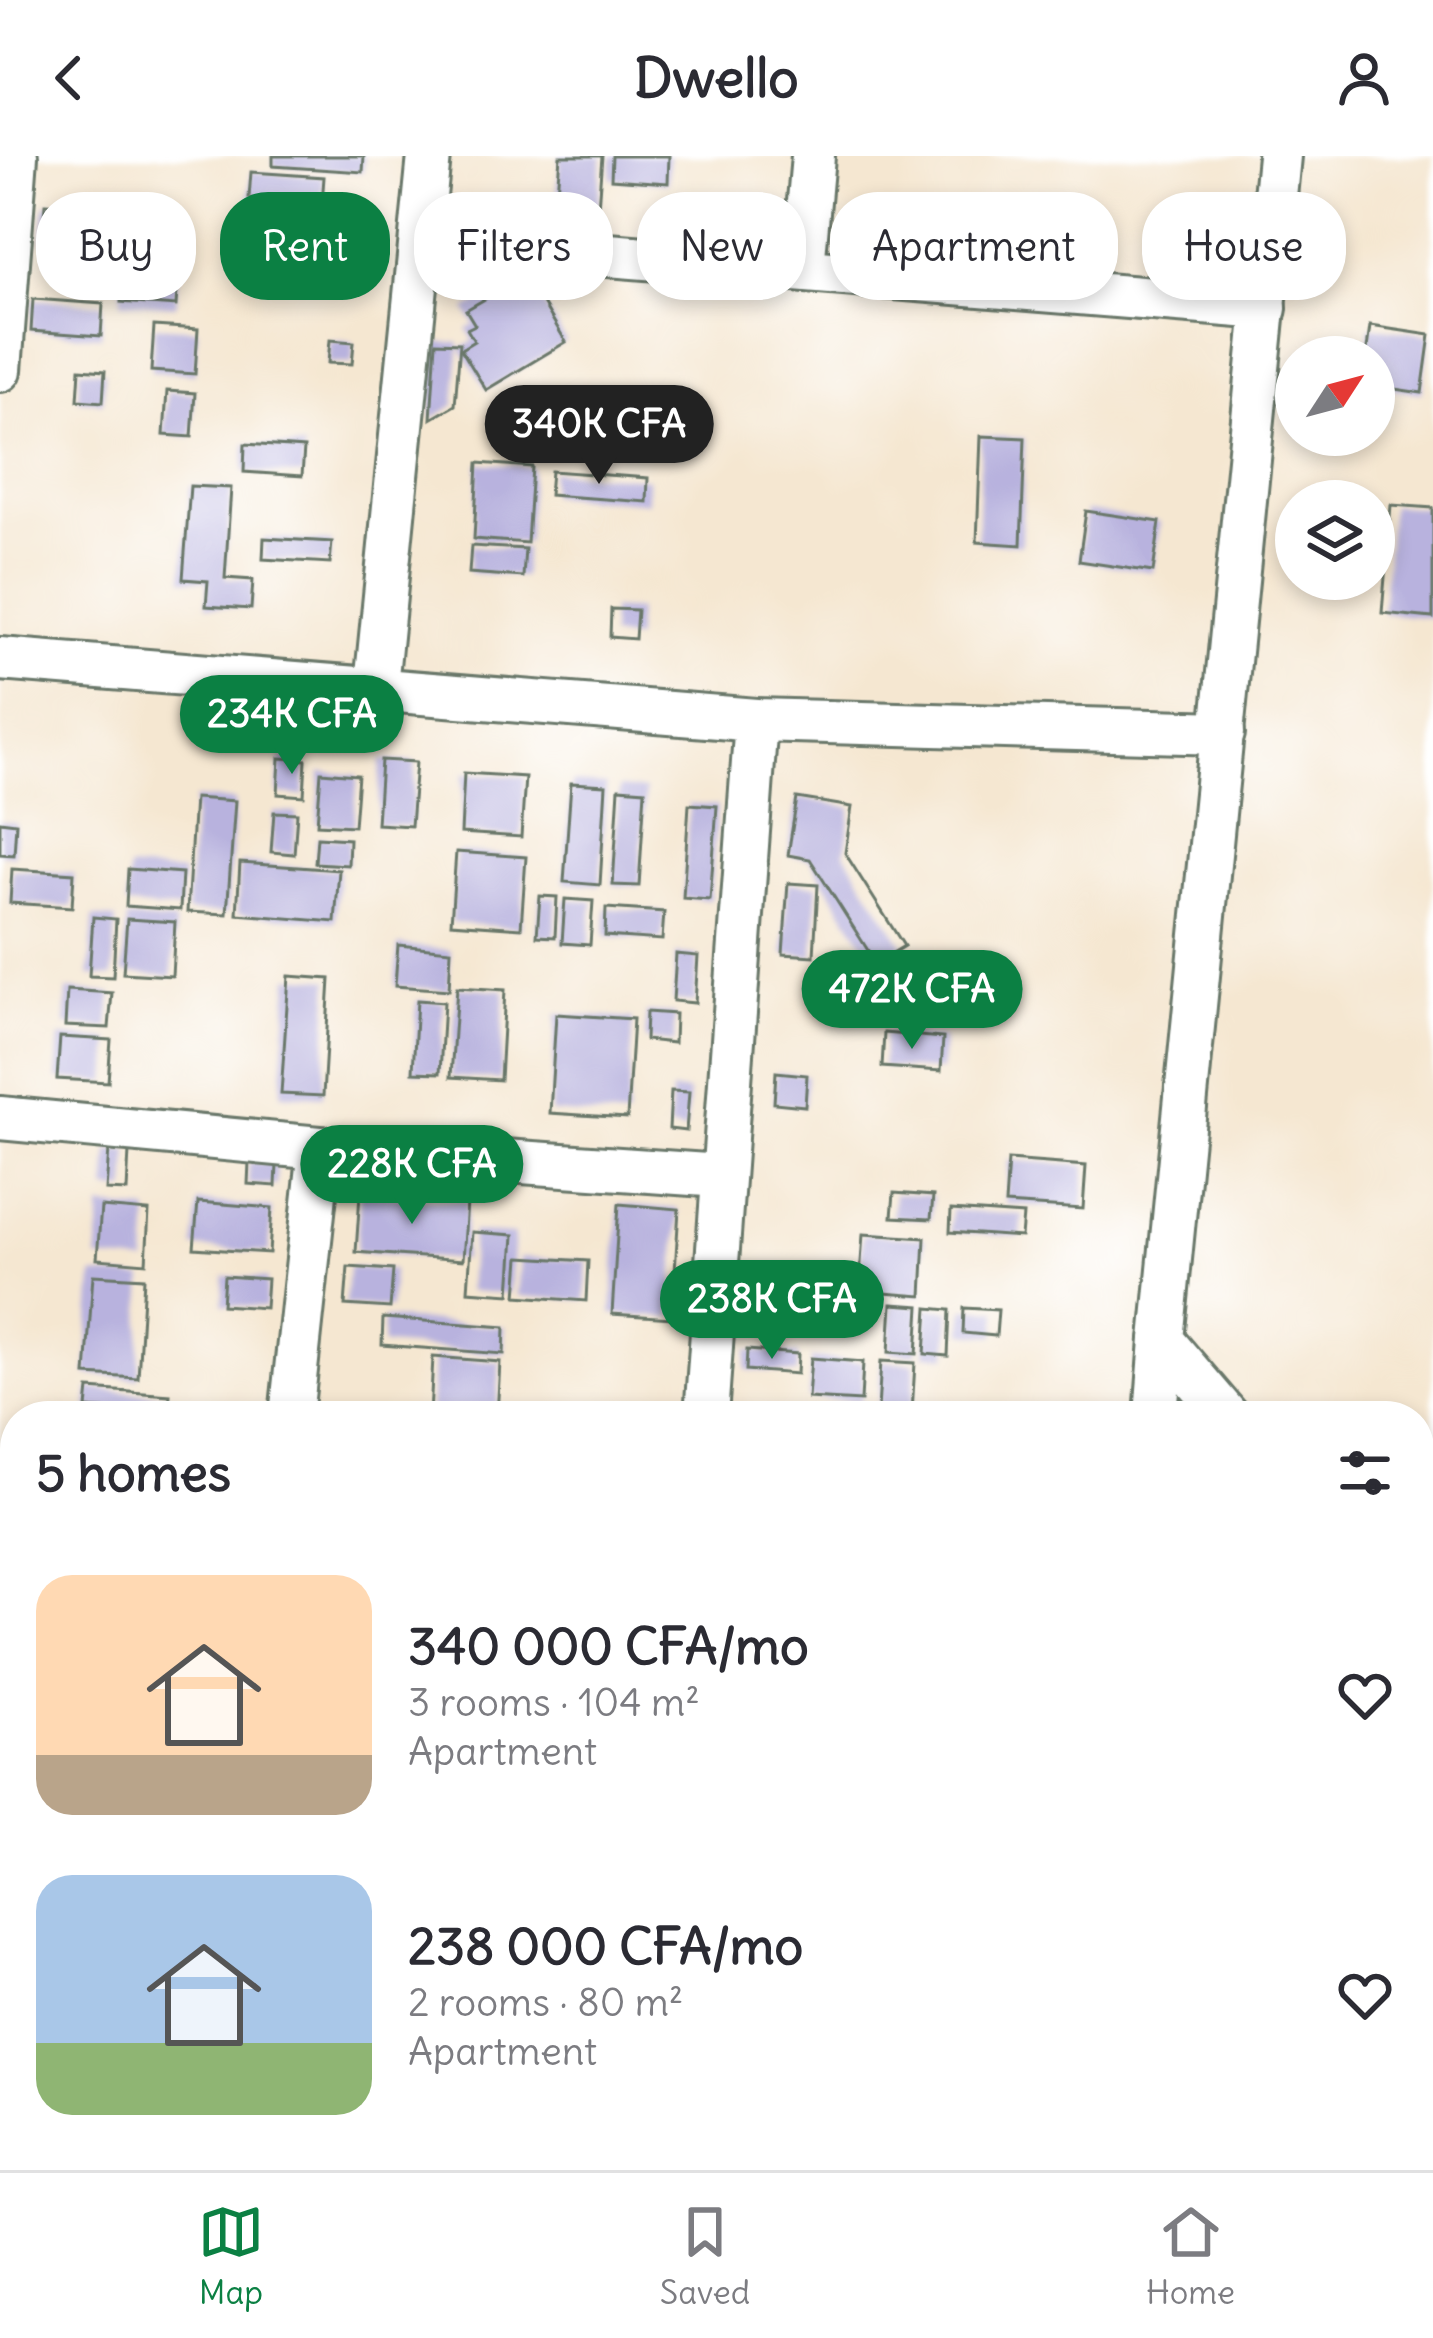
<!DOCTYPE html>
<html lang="en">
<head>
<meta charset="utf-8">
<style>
	body { margin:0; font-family:Delius,sans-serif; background:#f7f7f7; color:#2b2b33; height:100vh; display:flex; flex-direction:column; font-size:45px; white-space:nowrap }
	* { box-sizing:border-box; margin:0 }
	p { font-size:39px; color:#7c7c81 }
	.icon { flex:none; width:66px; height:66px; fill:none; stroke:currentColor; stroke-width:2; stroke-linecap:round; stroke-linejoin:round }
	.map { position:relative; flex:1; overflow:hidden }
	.sheet { position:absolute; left:0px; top:1245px; width:1434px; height:771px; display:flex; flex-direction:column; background:#fff; border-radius:48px 48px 0 0; box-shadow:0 6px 18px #0003 }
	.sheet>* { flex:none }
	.guide { position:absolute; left:36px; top:36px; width:1362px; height:108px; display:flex; gap:24px }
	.needle { width:78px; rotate:54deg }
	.fabs { position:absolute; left:1275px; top:180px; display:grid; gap:24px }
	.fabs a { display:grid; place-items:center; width:120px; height:120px; border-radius:50%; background:#fff; box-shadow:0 6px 18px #0003; font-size:60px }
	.price { position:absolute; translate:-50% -102px; padding:0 27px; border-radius:42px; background:#0b8043; color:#fff; font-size:39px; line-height:78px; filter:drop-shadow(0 3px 6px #0008) }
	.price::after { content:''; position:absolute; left:50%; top:72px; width:36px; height:27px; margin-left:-18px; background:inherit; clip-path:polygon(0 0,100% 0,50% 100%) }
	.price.active { background:#222; color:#fff }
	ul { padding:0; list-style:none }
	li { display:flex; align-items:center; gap:36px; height:300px; padding:0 36px }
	li span { display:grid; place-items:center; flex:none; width:336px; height:240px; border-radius:36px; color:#555 }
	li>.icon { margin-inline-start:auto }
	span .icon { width:144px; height:144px; fill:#fffc; stroke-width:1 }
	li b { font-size:51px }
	h2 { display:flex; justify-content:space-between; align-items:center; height:144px; padding:0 36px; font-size:51px }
	.tag { padding:0 42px; border-radius:48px; background:#fff; box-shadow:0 6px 18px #0003; font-size:42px; line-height:108px }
	.tag.active { background:#0b8043; color:#fff }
	header { display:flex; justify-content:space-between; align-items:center; height:156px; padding:0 36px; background:#fff; font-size:54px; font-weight:800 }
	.menu { display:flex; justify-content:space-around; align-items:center; height:168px; border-top:3px solid #e1e1e2; background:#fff; font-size:33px; color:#7c7c81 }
	.menu a { display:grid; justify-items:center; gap:6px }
	.menu .active { color:#0b8043 }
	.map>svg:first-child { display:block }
</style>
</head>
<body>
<header><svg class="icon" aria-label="back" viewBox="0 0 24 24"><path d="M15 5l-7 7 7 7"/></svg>Dwello<svg class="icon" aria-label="person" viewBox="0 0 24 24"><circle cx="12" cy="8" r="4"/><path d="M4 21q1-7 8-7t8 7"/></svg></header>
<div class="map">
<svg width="1433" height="2014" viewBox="0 0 1433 2014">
	<rect width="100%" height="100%" fill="#fff"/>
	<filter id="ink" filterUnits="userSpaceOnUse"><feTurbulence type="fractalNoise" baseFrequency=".00833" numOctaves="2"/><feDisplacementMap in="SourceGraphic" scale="24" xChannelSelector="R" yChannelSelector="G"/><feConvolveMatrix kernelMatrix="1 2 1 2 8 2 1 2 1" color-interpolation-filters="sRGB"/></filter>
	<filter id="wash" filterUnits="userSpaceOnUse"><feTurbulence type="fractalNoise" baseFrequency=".004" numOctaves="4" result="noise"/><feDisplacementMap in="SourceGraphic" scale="48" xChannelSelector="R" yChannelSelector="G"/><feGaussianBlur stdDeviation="2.7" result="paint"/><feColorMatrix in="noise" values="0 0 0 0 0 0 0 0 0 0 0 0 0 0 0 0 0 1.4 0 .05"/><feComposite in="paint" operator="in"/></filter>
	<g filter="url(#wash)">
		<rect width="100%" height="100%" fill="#f5e7d1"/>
		<g id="blocks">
			<g fill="#b8b2de">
				<polygon points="273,0 364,0 363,16 273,10"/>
				<polygon points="560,0 602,0 598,52 556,49"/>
				<polygon points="612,0 669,0 668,27 611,23"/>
				<polygon points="251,16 324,21 322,47 249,42"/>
				<polygon points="45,48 122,53 120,92 42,86"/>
				<polygon points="262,68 364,76 361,118 259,110"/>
				<polygon points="122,115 178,119 176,150 121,146"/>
				<polygon points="526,119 566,186 486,234 461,193 474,185 467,173 475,169 466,154"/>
				<polygon points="33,143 103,148 101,180 31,175"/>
				<polygon points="154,170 198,173 195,218 151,215"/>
				<polygon points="1370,170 1430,179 1422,237 1374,230 1374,201 1366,201"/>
				<polygon points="330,184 354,186 352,208 328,207"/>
				<polygon points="436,186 460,187 455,249 431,263"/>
				<polygon points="80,213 105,215 103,246 78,244"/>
				<polygon points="167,235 195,237 192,281 164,279"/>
				<polygon points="981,280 1025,282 1021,389 977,386"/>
				<polygon points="245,288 304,292 302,320 244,316"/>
				<polygon points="478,307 532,311 527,387 474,383"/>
				<polygon points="551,315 648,322 647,346 549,339"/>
				<polygon points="190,330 231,332 225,422 253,424 251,453 206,450 208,425 183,423"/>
				<polygon points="1391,349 1433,352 1433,462 1382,457"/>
				<polygon points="1086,355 1160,366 1153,416 1079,405"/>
				<polygon points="264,382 332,386 330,407 263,403"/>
				<polygon points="471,390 525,393 523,421 469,417"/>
				<polygon points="611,453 637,454 635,483 610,481"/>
				<polygon points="280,602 306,604 304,640 278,638"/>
				<polygon points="381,604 416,606 411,670 377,668"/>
				<polygon points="321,616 358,619 354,670 317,668"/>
				<polygon points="464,617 525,621 521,681 461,677"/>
				<polygon points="571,627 606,629 600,729 564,726"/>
				<polygon points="619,632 645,634 639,730 613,729"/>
				<polygon points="194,642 235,645 227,758 187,756"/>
				<polygon points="797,642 852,651 845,697 904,790 876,807 810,703 788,699"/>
				<polygon points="689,648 717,650 710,744 683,742"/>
				<polygon points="274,656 297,657 294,698 271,696"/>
				<polygon points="0,665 16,667 14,699 0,698"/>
				<polygon points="317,681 349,683 348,709 315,707"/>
				<polygon points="456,696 526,701 521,772 451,767"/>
				<polygon points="240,707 339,714 335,766 237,758"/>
				<polygon points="12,713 74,717 72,751 10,747"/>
				<polygon points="128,713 182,717 180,754 126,750"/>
				<polygon points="788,727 818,729 814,800 783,798"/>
				<polygon points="540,740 557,741 555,781 537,780"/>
				<polygon points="565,743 593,745 590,789 562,787"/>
				<polygon points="606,752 664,756 662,784 605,780"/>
				<polygon points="93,761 116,763 113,821 89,820"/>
				<polygon points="127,763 175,766 172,820 123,817"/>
				<polygon points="398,789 451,794 449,834 395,830"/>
				<polygon points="676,798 698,800 695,847 673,845"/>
				<polygon points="833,809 944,817 942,850 831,842"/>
				<polygon points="289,820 330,823 323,940 281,938"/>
				<polygon points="457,831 505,834 500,924 451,921"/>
				<polygon points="67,834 112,837 109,872 65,870"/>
				<polygon points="417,844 444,846 440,917 413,916"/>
				<polygon points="646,856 675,858 674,887 645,884"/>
				<polygon points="556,858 633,863 627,962 550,957"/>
				<polygon points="884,877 943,882 941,915 882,911"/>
				<polygon points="60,881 111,884 108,926 57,923"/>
				<polygon points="776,916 807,919 805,950 774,947"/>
				<polygon points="671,935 689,936 686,975 669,973"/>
				<polygon points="109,994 129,995 127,1035 106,1034"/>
				<polygon points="1008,1004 1086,1010 1083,1053 1005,1048"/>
				<polygon points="249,1006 277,1008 276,1030 248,1028"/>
				<polygon points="894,1037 933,1040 931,1063 892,1061"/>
				<polygon points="360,1038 467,1046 463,1104 356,1096"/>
				<polygon points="198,1046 272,1052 269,1097 194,1092"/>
				<polygon points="619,1048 679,1053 672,1162 612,1158"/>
				<polygon points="101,1051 149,1055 146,1107 97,1103"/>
				<polygon points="951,1054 1023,1059 1021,1081 950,1076"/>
				<polygon points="472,1076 514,1079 510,1138 468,1135"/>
				<polygon points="863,1078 925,1082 922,1140 859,1135"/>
				<polygon points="520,1101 588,1105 586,1145 517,1140"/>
				<polygon points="348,1111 393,1114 390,1152 345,1149"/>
				<polygon points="93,1119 144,1122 138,1222 86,1219"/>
				<polygon points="224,1120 267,1123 265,1152 222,1149"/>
				<polygon points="892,1148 920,1150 917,1198 889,1196"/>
				<polygon points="928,1152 950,1154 948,1200 925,1198"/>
				<polygon points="964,1152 998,1154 996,1180 963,1177"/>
				<polygon points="383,1162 505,1171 504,1198 382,1189"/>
				<polygon points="747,1194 798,1198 797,1218 746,1214"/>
				<polygon points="433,1201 500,1206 497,1260 430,1259"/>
				<polygon points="811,1202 863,1206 861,1245 808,1242"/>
				<polygon points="881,1205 915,1207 912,1256 878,1254"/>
				<polygon points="89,1233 170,1239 168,1258 87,1252"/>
				<polygon points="1,1546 15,1547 15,1577 0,1576"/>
				<polygon points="1421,1702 1433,1703 1433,1755 1419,1754"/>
				<polygon points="1419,1828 1433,1829 1433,1864 1419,1862"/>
				<polygon points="130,2001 187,2001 186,2014 129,2014"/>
				<polygon points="684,2001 746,2001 745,2014 683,2014"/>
				<polygon points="793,2001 843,2001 842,2014 792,2014"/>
				<polygon points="1243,2004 1317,2011 1317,2014 1242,2014"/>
			</g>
		</g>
	</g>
	<g filter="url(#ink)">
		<use href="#blocks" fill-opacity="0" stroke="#6a786b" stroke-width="3"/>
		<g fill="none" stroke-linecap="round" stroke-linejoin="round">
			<g stroke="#6a786b" stroke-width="48">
				<g id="street">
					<polyline points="422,84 1265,152"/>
					<polyline points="803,112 813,0"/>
					<polyline points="0,214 16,0"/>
					<polyline points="0,503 756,564 1223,577"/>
					<polyline points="376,530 429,0"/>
					<polyline points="0,962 320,992 721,1020"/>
					<polyline points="291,1260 320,992"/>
					<polyline points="706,1260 756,564"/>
					<polyline points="1156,1260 1162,1184"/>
					<polyline points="1227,1260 1162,1184 1279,0"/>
					<polyline points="0,1386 15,1387"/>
					<polyline points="1419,1474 1433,1488"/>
					<polyline points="0,1781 15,1782"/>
					<polyline points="4,2014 15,1928"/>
					<polyline points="1099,2014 1100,2001"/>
				</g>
			</g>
			<use href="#street" stroke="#fff" stroke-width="42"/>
		</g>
	</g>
</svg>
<div class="fabs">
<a><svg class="needle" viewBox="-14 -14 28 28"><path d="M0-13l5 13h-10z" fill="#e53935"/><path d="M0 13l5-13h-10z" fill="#7c7c81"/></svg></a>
<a><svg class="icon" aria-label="layers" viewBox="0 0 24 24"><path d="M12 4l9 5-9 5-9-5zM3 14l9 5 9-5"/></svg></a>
</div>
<b class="price active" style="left:599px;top:331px">340K CFA</b>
<b class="price" style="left:292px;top:621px">234K CFA</b>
<b class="price" style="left:912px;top:896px">472K CFA</b>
<b class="price" style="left:412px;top:1071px">228K CFA</b>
<b class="price" style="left:772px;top:1206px">238K CFA</b>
<div class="guide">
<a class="tag">Buy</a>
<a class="tag active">Rent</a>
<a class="tag">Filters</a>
<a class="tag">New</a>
<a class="tag">Apartment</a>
<a class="tag">House</a>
</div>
<section class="sheet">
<h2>5 homes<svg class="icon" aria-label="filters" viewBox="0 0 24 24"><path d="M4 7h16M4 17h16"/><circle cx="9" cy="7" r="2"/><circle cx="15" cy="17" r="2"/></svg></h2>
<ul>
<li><span style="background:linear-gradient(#ffd9b3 75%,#b9a48a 0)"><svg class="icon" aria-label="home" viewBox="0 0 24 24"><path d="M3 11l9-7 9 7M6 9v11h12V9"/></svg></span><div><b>340 000 CFA/mo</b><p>3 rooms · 104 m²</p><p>Apartment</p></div><svg class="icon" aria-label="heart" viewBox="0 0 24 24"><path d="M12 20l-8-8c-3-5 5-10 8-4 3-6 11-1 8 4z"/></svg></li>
<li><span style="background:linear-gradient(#a9c7e8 70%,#8fb573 0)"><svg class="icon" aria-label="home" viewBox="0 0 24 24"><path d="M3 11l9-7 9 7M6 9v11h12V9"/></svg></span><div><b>238 000 CFA/mo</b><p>2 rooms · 80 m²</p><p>Apartment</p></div><svg class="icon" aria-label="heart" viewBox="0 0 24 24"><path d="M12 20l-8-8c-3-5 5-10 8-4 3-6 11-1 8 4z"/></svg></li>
</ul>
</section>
</div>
<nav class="menu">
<a class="active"><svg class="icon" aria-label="map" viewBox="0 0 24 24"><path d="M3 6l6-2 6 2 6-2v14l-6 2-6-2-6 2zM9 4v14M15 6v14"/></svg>Map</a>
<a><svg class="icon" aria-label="saved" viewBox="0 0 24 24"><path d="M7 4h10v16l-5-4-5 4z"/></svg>Saved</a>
<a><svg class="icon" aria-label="home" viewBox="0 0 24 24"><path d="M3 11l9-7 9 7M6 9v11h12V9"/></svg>Home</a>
</nav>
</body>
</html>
